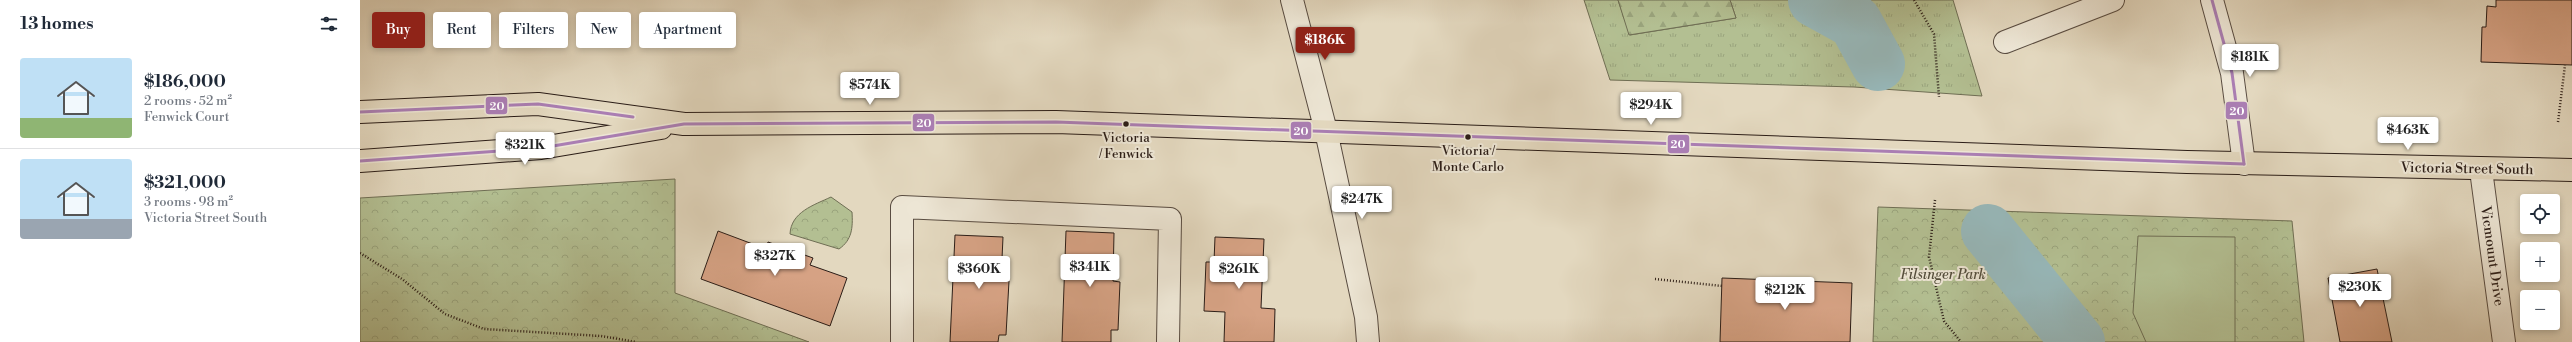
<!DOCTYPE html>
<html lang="en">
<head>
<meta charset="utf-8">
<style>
	body { margin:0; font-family:"Libre Bodoni",serif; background:#f6f6f7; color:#1f2937; height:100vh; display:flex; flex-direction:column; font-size:15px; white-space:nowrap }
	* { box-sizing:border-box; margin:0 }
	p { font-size:13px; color:#747a83 }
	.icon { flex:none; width:22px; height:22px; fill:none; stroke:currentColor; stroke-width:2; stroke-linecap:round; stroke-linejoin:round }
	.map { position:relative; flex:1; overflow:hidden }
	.panel { display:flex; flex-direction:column; background:#fff; width:360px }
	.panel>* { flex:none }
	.hud { position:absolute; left:12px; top:12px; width:380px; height:36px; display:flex; gap:8px }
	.controls { position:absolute; left:2160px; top:194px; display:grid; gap:8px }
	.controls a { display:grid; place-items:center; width:40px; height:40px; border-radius:4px; background:#fff; box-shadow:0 2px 6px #0003; font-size:20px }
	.price { position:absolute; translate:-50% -34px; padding:0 9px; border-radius:4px; background:#fff; color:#222; font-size:13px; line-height:26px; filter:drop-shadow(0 1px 2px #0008) }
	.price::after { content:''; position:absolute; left:50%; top:24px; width:12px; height:9px; margin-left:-6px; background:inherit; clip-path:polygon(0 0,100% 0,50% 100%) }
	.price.on { background:#8f2418; color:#fff }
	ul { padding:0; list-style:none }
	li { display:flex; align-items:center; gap:12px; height:100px; padding:0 20px }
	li+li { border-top:1px solid #e0e1e3 }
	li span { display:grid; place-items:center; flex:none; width:112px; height:80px; border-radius:4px; color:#555 }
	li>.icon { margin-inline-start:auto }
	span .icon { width:48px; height:48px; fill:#fffc; stroke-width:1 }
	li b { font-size:17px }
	h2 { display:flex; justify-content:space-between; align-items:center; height:48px; padding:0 20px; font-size:17px }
	.pill { padding:0 14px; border-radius:4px; background:#fff; box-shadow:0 2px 6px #0003; font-size:14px; line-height:36px }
	.pill.on { background:#8f2418; color:#fff }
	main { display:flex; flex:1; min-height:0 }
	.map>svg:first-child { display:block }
</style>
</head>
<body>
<main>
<section class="panel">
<h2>13 homes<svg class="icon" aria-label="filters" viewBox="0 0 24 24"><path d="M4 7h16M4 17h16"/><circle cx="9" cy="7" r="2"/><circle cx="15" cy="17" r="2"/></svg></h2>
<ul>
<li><span style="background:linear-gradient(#bfe0f5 75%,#8fb573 0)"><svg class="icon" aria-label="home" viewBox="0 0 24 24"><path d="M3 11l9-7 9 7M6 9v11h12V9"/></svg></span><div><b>$186,000</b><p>2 rooms · 52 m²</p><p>Fenwick Court</p></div></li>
<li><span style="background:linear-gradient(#bfe0f5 75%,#9aa5b1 0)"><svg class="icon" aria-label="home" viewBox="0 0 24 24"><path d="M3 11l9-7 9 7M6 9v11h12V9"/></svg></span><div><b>$321,000</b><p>3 rooms · 98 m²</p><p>Victoria Street South</p></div></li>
</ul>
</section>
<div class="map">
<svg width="2212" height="342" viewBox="0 0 2212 342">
	<defs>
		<pattern id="grass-tufts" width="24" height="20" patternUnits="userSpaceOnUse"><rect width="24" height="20" fill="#b3bf92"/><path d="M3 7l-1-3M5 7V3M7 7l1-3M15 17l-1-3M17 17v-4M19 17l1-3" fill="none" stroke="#9aa47d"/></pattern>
		<pattern id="forest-firs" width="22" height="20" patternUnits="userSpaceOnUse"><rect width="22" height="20" fill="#b3bf92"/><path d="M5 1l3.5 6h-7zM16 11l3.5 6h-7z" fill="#9aa47d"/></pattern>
		<pattern id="park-crowns" width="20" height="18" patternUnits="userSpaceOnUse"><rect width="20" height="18" fill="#b3bf92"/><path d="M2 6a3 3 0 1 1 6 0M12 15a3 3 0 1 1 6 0" fill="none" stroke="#9aa47d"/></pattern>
	</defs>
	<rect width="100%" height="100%" fill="#e3d8bf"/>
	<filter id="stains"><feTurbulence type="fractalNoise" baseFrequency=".005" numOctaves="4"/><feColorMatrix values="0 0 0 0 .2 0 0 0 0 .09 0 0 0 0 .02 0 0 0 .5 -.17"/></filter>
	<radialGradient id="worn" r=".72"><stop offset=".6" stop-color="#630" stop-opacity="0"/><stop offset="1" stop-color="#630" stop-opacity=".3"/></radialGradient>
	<polygon fill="url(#grass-tufts)" stroke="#6f6e54" points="1224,0 1258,0 1270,35 1376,18 1370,0 1593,0 1622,96 1494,87 1250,80"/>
	<polygon fill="url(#forest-firs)" stroke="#6f6e54" points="1258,0 1370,0 1376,18 1269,35"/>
	<g fill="url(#park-crowns)" stroke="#6f6e54">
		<polygon points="315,179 315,293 449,342 0,342 0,198"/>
		<path d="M471,197L492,212C493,228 492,240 479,249L430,234C431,212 454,205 471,197Z"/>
		<polygon points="1518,207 1932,221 1944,342 1513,342"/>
	</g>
	<polygon fill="#b3bf92" stroke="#6f6e54" points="1778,236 1875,237 1875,342 1786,342 1773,313"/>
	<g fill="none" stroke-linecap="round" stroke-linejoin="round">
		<g stroke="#97b8ba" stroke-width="54">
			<polyline points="1455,0 1495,22 1518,64"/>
			<polyline points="1628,231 1718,342"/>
		</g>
	</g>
	<g fill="#d6a284" stroke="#2b1d17">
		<polygon points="2136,0 2212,0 2212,65 2121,62 2122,27 2126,27 2127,6 2136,7"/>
		<polygon points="358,231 406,249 408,242 453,258 450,265 487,278 470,326 341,279"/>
		<polygon points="706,231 754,233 753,281 760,282 758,330 751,330 751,342 702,342"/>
		<polygon points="595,235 643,237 641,281 649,281 646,335 639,335 638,342 590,342"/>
		<polygon points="855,237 904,239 901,308 915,309 914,342 864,342 865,312 844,311 846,262 854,262"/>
		<polygon points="2017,269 2032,342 1980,342 1968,278"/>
		<polygon points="1362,278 1492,283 1490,342 1360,342"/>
	</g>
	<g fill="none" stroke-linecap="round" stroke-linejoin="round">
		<g stroke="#594c41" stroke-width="24">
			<g id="minor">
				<polyline points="932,0 966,131 1006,317 1008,342"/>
				<polyline points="1852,0 1872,73 1884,164"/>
				<polyline points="1645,42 1753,0"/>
				<polyline points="2121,170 2144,342"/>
				<polyline points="542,342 542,207 810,219 808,342"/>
			</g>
		</g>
		<g stroke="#2b1d17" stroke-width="24">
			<g id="major">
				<polyline points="0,112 178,104 324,124 696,122 1827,162 2212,170"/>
				<polyline points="0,161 181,148 301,128"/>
			</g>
		</g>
		<g stroke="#2b1d17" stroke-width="2.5" stroke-dasharray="1 2" stroke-linecap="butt">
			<polyline points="1554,0 1574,34 1579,97"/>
			<polyline points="2198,122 2205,65"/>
			<polyline points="1575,200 1569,257 1584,321 1601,342"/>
			<polyline points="0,253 42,279 85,314 124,329 241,336 276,342"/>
			<polyline points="1295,279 1362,286"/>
		</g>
		<use href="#minor" stroke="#ede6d5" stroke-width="22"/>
		<use href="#major" stroke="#e3d8bf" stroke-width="22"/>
		<g stroke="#ede6d5" stroke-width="6">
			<g id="bus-1">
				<polyline points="1852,0 1872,73 1884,164"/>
				<polyline points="0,112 178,104 273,117"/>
				<polyline points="0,161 181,148 324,124 696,122 1884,164"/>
			</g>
		</g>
		<use href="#bus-1" stroke="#aa7eb3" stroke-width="3"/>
	</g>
	<g fill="#2b1d17" stroke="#ede6d5" stroke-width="1.5">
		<circle cx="766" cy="124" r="3.5"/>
		<circle cx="1108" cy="137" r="3.5"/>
	</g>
	<g text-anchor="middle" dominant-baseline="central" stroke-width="4" stroke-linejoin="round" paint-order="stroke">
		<g font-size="13" fill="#2b1d17" stroke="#ede6d5">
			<text x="766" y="138">Victoria<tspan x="766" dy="16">/ Fenwick</tspan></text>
			<text x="1108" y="151">Victoria /<tspan x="1108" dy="16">Monte Carlo</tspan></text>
		</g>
		<g font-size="14" fill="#2b1d17" stroke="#ede6d5">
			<text transform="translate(2107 169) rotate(1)">Victoria Street South</text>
			<text transform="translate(2132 256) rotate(82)">Vicmount Drive</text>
		</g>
		<g font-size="14" font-style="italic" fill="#544e3c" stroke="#ede6d5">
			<text x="1583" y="275">Filsinger Park</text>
		</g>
	</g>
	<g stroke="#ede6d5" stroke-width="1.5">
		<rect x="125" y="96" width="23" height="19" rx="4" fill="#aa7eb3"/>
		<rect x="1865" y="101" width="23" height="19" rx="4" fill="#aa7eb3"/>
		<rect x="552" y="113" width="23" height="19" rx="4" fill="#aa7eb3"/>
		<rect x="930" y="121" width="22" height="19" rx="4" fill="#aa7eb3"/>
		<rect x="1307" y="134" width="23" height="20" rx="4" fill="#aa7eb3"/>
	</g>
	<g font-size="11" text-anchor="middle" font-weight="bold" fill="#fff">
		<text x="137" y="110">20</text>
		<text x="1877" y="115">20</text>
		<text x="564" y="127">20</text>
		<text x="941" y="135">20</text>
		<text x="1318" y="148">20</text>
	</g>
	<rect width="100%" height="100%" filter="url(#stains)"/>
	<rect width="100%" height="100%" fill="url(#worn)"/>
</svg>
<div class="controls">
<a><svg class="icon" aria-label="locate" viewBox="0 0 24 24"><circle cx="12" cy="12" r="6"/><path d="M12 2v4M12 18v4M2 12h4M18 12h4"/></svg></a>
<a>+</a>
<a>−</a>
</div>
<b class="price on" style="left:965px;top:61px">$186K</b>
<b class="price" style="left:1890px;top:78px">$181K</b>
<b class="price" style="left:510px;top:106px">$574K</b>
<b class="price" style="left:1291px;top:126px">$294K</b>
<b class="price" style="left:2048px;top:151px">$463K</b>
<b class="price" style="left:165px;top:166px">$321K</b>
<b class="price" style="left:1002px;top:220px">$247K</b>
<b class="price" style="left:415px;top:277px">$327K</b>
<b class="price" style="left:730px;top:288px">$341K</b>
<b class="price" style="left:619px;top:290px">$360K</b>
<b class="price" style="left:879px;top:290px">$261K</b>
<b class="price" style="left:2000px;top:308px">$230K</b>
<b class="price" style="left:1425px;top:311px">$212K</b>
<div class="hud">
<a class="pill on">Buy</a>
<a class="pill">Rent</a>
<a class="pill">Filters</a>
<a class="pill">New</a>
<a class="pill">Apartment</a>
</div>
</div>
</main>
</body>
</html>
